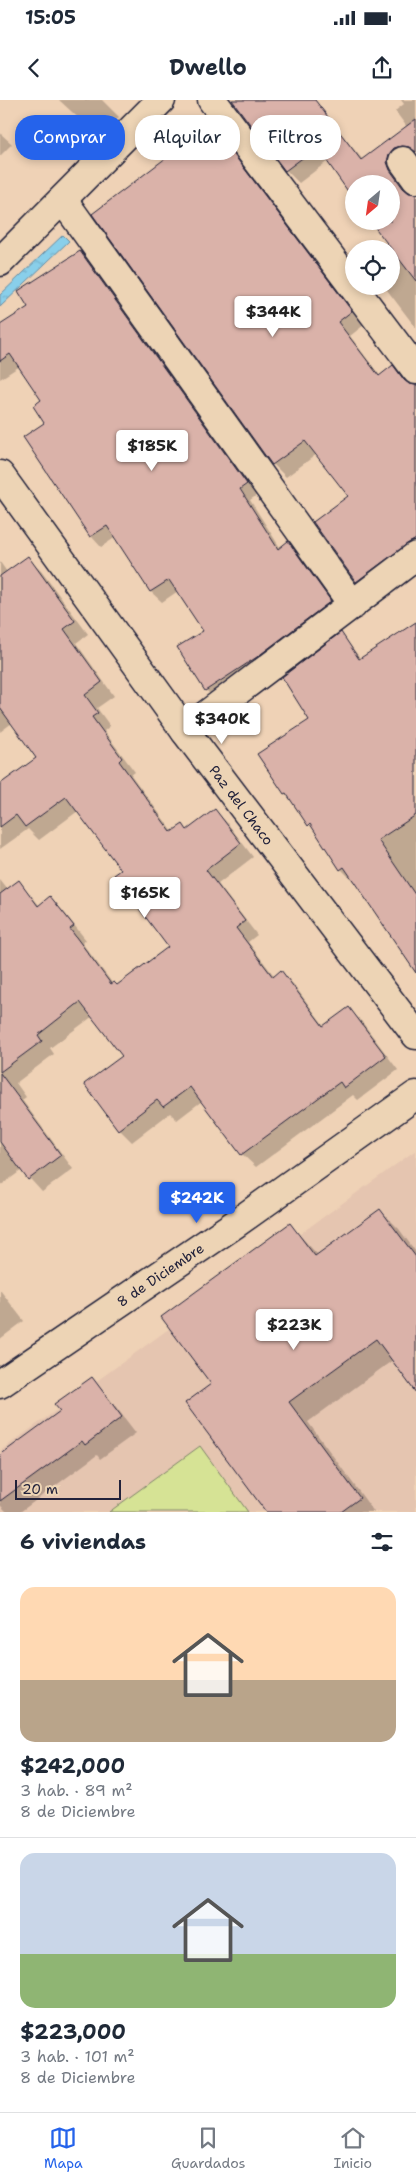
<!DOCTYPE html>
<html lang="es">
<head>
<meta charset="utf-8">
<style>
	body { margin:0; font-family:"Shantell Sans",sans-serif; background:#f2f2f3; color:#1f2937; height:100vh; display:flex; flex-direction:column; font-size:19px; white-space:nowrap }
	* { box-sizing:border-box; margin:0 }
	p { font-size:16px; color:#747a83 }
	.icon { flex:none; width:28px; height:28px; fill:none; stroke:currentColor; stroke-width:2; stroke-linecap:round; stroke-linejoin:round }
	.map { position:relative; height:1412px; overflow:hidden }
	.sheet { display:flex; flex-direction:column; background:#fff; flex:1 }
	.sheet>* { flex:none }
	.banner { position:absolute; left:15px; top:15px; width:386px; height:45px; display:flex; gap:10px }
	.needle { width:32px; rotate:209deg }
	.tools { position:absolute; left:345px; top:75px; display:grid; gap:10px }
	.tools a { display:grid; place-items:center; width:55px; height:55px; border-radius:50%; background:#fff; box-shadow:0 2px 8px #0003; font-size:25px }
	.scale { position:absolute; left:15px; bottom:12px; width:106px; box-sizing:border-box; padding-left:5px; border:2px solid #22223b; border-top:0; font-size:14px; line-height:18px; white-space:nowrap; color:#22223b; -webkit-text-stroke:4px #edd4b5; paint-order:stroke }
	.price { position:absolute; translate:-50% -42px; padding:0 11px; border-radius:5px; background:#fff; color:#222; font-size:16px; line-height:32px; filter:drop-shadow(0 1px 2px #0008) }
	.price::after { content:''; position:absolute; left:50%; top:30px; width:15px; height:11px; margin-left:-8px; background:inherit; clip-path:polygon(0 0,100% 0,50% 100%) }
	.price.on { background:#2563eb; color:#fff }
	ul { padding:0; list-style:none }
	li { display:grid; align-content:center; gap:10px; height:265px; padding:0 20px }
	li+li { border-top:1px solid #e0e1e3 }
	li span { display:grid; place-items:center; height:155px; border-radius:15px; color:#555 }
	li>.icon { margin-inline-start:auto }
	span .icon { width:90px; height:90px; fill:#fffc; stroke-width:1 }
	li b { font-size:21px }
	h2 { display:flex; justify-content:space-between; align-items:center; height:60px; padding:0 20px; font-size:21px }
	.pill { padding:0 18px; border-radius:20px; background:#fff; box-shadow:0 2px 8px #0003; font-size:18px; line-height:45px }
	.pill.on { background:#2563eb; color:#fff }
	.status { display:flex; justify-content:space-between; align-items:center; height:35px; padding:0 25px; background:#fff; direction:ltr }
	.status svg { height:14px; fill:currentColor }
	header { display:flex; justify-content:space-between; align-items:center; height:65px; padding:0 20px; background:#fff; font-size:22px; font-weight:700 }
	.tab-bar { display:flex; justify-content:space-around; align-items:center; height:70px; border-top:1px solid #e0e1e3; background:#fff; font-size:14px; color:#747a83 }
	.tab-bar a { display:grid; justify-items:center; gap:2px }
	.tab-bar .on { color:#2563eb }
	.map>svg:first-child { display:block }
</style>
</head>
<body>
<div class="status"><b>15:05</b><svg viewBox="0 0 49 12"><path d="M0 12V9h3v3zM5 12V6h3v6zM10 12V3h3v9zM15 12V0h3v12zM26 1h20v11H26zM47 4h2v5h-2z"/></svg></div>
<header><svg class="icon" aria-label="back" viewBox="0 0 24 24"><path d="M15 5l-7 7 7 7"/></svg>Dwello<svg class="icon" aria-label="share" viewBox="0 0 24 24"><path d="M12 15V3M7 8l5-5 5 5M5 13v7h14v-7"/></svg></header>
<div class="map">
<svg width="416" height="1412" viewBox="0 0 416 1412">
	<defs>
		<pattern id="water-ripples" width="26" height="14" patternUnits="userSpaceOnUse" patternTransform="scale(1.25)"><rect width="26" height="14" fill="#89cfea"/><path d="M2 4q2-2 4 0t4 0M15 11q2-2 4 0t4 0" fill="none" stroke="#76b1ca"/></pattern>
	</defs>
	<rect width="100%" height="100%" fill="#efd2b6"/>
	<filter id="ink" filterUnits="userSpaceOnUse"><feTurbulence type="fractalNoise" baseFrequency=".02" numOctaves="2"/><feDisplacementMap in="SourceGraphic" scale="10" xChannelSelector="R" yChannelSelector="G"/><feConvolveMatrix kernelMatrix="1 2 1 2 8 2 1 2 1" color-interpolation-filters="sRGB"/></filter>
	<g filter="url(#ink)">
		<polygon fill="#e5c5b0" points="416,1050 416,1412 0,1412 0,1351"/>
		<polygon fill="#d6e395" stroke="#7c8268" points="200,1346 248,1412 109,1412"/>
		<polygon fill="url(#water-ripples)" stroke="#608aa4" points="63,135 69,141 0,207 0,195"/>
		<g fill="#0003">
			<polygon points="59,0 102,0 119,17 99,37"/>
			<polygon points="301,0 327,17 363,60 407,27 395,11 404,4 401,0 416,0 416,58 400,77 403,84 411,95 416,96 416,228 384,186 391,186 391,166 402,158 391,121 391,84 328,61 299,83 286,70 234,1"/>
			<polygon points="207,21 220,34 364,225 350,236 380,276 393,267 410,286 416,287 416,420 317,354 286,377 273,364 94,114 189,43"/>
			<polygon points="0,33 12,44 0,56"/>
			<polygon points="80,152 90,163 257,395 250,400 281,449 288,443 299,454 341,512 217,601 206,590 179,548 205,531 178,491 162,502 151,492 116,437 101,447 91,436 46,324 43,301 20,266 0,279 0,227 30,207"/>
			<polygon points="354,412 395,472 368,492 357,481"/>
			<polygon points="27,458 41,471 88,534 76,543 114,596 97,608 110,626 104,631 135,672 131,675 173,732 188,731 215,710 228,724 253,757 218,784 257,835 248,842 275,877 281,872 294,885 325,927 349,909 362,922 398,970 358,1000 353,995 256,1067 242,1054 202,1001 177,1020 170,1013 132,1042 119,1029 124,956 93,916 50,948 54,954 16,983 26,997 22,1000 73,1069 42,1092 22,1070 0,1086 0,780 8,790 19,782 40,806 50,798 63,811 86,840 82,843 113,884 117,887 170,847 123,770 78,711 39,740 28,729 0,749 0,686 38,658 12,623 0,632 0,462 7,472"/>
			<polygon points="416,523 416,869 355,781 354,782 341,769 316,732 285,693 341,534 361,559"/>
			<polygon points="380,1110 399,1129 416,1152 416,1291 393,1260 308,1322 374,1412 267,1412 213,1284 290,1125 318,1155"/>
			<polygon points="0,1190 24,1221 0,1239"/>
			<polygon points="91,1279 106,1294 136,1333 100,1359 97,1355 20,1412 7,1412 0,1405 0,1357 62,1312"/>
		</g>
		<g fill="#dab2a9" stroke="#22223b">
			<polygon points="232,0 315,0 361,60 416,19 416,52 409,47 401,46 394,48 389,54 387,62 390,70 403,88 409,93 416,94 416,181 370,121 391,121 391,84 354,84 354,100 317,47 285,71"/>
			<polygon points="207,19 352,211 338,222 379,276 393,265 404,280 409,284 416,285 416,439 407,444 356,482 313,422 348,396 305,341 272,365 92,114 187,42 183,37"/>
			<polygon points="80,151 247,384 240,389 278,449 288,441 331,501 257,557 205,591 177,547 203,531 169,480 150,492 107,426 90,437 23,337 44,323 33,306 41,300 10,254 0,261 0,225 28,207 18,191"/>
			<polygon points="28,456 75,521 64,529 102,582 85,595 98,613 92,617 122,658 119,661 171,732 183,724 187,730 215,709 241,743 206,770 245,821 236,828 273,877 281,870 323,926 349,907 386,956 344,988 340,982 241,1055 190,987 163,1007 157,1000 118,1030 84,984 122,956 80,902 38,935 42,941 0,972 0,794 19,780 38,806 50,796 74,826 70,829 111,884 114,882 117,885 168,847 114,775 121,770 66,697 25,727 16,715 0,727 0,684 36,658 0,608 0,476"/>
			<polygon points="416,522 416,715 378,740 416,796 416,873 344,767 340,770 310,724 308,726 286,693 284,694 257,654 309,620 282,577 341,532 359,559"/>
			<polygon points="0,973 61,1055 28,1080 0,1042"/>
			<polygon points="380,1109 416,1157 416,1293 376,1239 289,1302 360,1398 341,1412 266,1412 185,1303 211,1284 161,1217 290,1123 315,1156"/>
			<polygon points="92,1277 122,1317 85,1345 82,1341 0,1401 0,1355 60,1311 54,1304"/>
		</g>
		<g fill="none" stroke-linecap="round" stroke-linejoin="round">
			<g stroke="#22223b" stroke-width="31">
				<g id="street">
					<polyline points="212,0 416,270"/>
					<polyline points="403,61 416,79"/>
					<polyline points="63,100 353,505"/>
					<polyline points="185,631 416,456"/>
					<path id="s1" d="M0,1284L235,1124L416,995"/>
				</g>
			</g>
			<g stroke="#22223b" stroke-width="31">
				<g id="secondary">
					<polyline points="0,162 161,0"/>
					<path id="s2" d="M0,375L185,631L416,935"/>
				</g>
			</g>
			<use href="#street" stroke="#edd4b5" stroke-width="28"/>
			<use href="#secondary" stroke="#edd4b5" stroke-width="28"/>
		</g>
	</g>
	<g text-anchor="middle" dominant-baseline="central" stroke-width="4" stroke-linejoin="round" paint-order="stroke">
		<g font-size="14" fill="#22223b" stroke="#edd4b5">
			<text stroke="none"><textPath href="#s2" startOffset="409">Paz del Chaco</textPath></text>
			<text stroke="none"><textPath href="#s1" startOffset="194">8 de Diciembre</textPath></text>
		</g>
	</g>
</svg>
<div class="tools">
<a><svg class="needle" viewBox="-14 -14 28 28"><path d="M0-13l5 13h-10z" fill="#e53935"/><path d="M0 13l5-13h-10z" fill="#747a83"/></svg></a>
<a><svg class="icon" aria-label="locate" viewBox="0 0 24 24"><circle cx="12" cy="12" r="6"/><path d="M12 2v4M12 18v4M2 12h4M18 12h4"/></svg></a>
</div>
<div class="scale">20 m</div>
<b class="price" style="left:273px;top:238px">$344K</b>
<b class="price" style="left:152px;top:372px">$185K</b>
<b class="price" style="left:222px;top:645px">$340K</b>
<b class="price" style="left:145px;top:819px">$165K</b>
<b class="price on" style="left:197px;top:1124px">$242K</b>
<b class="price" style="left:294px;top:1251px">$223K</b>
<div class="banner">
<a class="pill on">Comprar</a>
<a class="pill">Alquilar</a>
<a class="pill">Filtros</a>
</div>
</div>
<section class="sheet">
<h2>6 viviendas<svg class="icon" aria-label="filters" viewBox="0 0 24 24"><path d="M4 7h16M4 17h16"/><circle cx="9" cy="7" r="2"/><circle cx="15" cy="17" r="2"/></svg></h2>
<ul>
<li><span style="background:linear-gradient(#ffd9b3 60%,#b9a48a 0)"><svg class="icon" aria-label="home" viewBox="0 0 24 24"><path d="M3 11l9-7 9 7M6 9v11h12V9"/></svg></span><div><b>$242,000</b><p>3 hab. · 89 m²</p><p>8 de Diciembre</p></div></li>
<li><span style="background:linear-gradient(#c9d6e8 65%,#8fb573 0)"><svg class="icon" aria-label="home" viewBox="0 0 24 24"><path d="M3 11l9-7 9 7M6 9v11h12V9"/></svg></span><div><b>$223,000</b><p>3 hab. · 101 m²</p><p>8 de Diciembre</p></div></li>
</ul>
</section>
<nav class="tab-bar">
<a class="on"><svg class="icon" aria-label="map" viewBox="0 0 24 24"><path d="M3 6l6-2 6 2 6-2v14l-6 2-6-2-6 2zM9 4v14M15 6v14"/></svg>Mapa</a>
<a><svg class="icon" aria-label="saved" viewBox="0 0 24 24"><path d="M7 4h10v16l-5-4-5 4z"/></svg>Guardados</a>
<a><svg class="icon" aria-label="home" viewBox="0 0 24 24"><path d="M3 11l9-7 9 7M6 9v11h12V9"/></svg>Inicio</a>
</nav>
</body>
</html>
